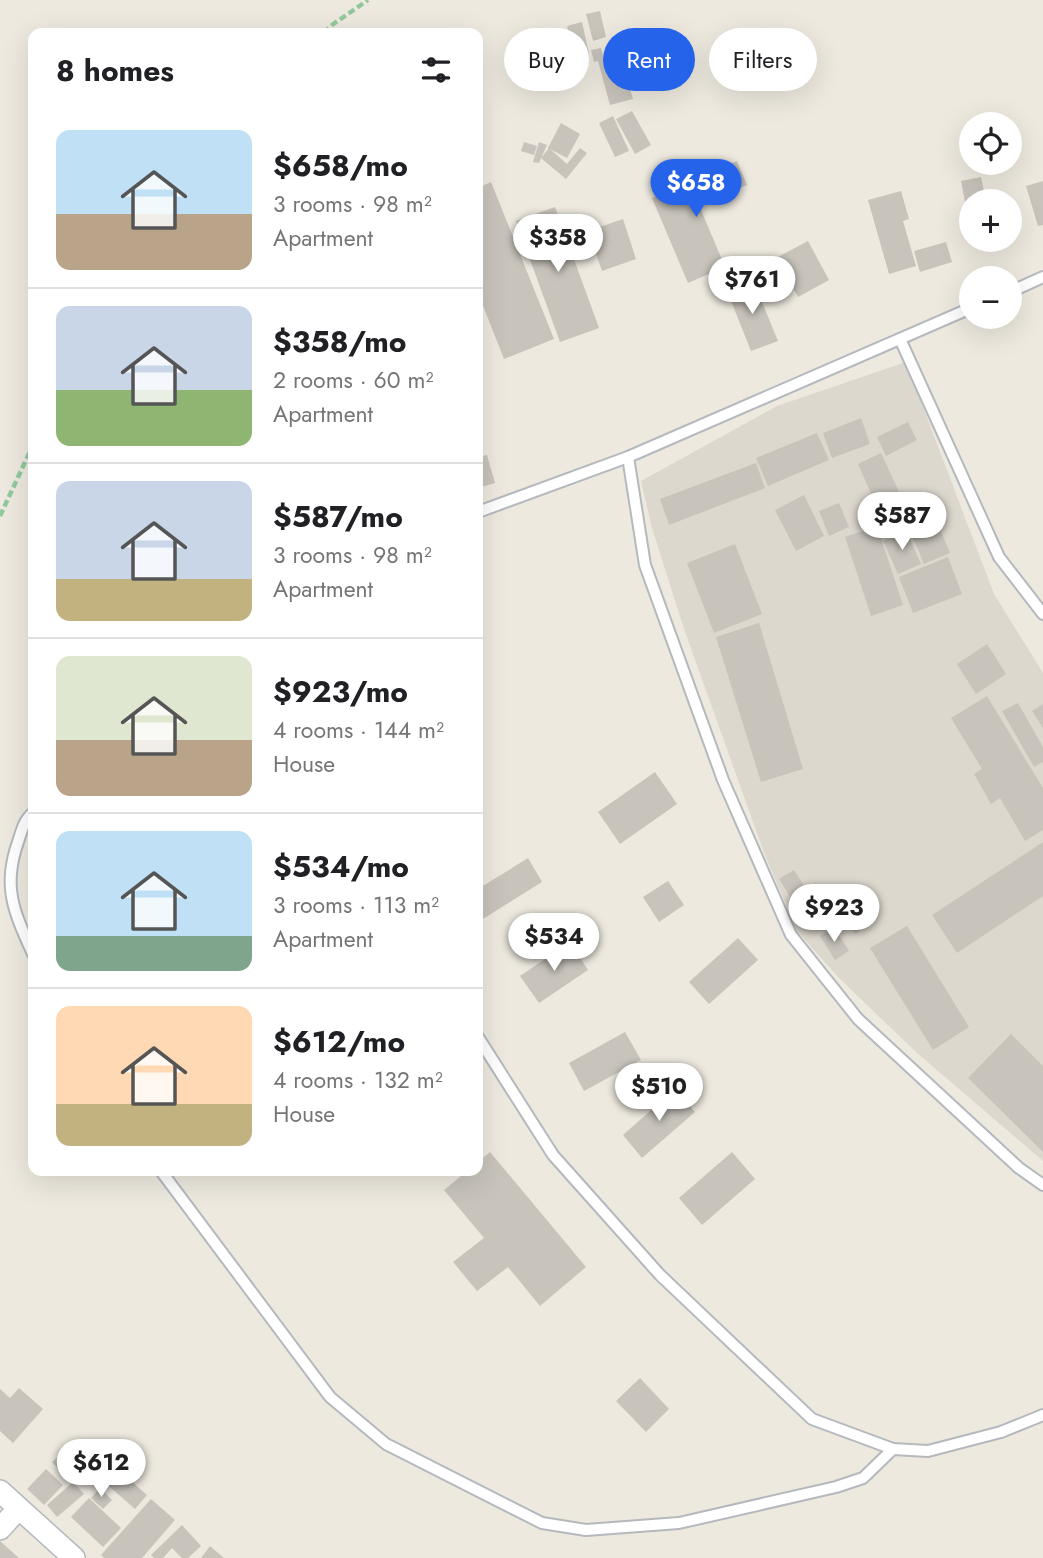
<!DOCTYPE html>
<html lang="en">
<head>
<meta charset="utf-8">
<style>
	body { margin:0; font-family:Jost,sans-serif; background:#f6f6f6; color:#202124; height:100vh; display:flex; flex-direction:column; font-size:26px; white-space:nowrap }
	* { box-sizing:border-box; margin:0 }
	p { font-size:23px; color:#757577 }
	.icon { flex:none; width:38px; height:38px; fill:none; stroke:currentColor; stroke-width:2; stroke-linecap:round; stroke-linejoin:round }
	.map { position:relative; flex:1; overflow:hidden }
	.panel { position:absolute; left:28px; top:28px; width:455px; height:1148px; display:flex; flex-direction:column; background:#fff; border-radius:14px; box-shadow:0 7px 28px #0002 }
	.panel>* { flex:none }
	.banner { position:absolute; left:504px; top:28px; width:434px; height:63px; display:flex; gap:14px }
	.buttons { position:absolute; left:959px; top:112px; display:grid; gap:14px }
	.buttons a { display:grid; place-items:center; width:63px; height:63px; border-radius:50%; background:#fff; box-shadow:0 7px 28px #0002; font-size:35px }
	.price { position:absolute; translate:-50% -60px; padding:0 16px; border-radius:24px; background:#fff; color:#222; font-size:23px; line-height:46px; filter:drop-shadow(0 2px 4px #0008) }
	.price::after { content:''; position:absolute; left:50%; top:42px; width:21px; height:16px; margin-left:-10px; background:inherit; clip-path:polygon(0 0,100% 0,50% 100%) }
	.price.on { background:#2563eb; color:#fff }
	ul { padding:0; list-style:none }
	li { display:flex; align-items:center; gap:21px; height:175px; padding:0 28px }
	li+li { border-top:2px solid #e0e0e0 }
	li span { display:grid; place-items:center; flex:none; width:196px; height:140px; border-radius:14px; color:#555 }
	li>.icon { margin-inline-start:auto }
	span .icon { width:84px; height:84px; fill:#fffc; stroke-width:1 }
	li b { font-size:30px }
	h2 { display:flex; justify-content:space-between; align-items:center; height:84px; padding:0 28px; font-size:30px }
	.chip { padding:0 24px; border-radius:32px; background:#fff; box-shadow:0 7px 28px #0002; font-size:24px; line-height:63px }
	.chip.on { background:#2563eb; color:#fff }
	.map>svg:first-child { display:block }
</style>
</head>
<body>
<div class="map">
<svg width="1043" height="1558" viewBox="0 0 1043 1558">
	<rect width="100%" height="100%" fill="#ede9df"/>
	<polygon fill="#ddd8ce" points="906,362 994,594 1043,673 1043,1161 917,1053 839,978 797,931 763,850 683,626 652,528 641,481 777,406"/>
	<g fill="#c8c4bc">
		<polygon points="600,11 606,37 593,41 586,14"/>
		<polygon points="582,22 589,53 575,56 567,26"/>
		<polygon points="601,48 604,59 620,55 633,99 610,105 598,61 594,62 591,50"/>
		<polygon points="632,111 651,145 635,154 616,119"/>
		<polygon points="613,116 629,151 615,157 599,123"/>
		<polygon points="561,123 580,134 567,158 548,148"/>
		<polygon points="524,142 537,146 534,155 521,151"/>
		<polygon points="539,142 547,145 539,163 533,162"/>
		<polygon points="549,148 567,164 580,148 587,153 566,179 541,158"/>
		<polygon points="737,161 747,185 699,205 725,267 688,283 652,198"/>
		<polygon points="981,177 986,201 971,201 971,216 968,217 961,181"/>
		<polygon points="1043,181 1043,225 1038,226 1026,186"/>
		<polygon points="491,182 554,339 504,359 478,293 478,188"/>
		<polygon points="901,191 909,219 903,221 916,266 889,274 868,200"/>
		<polygon points="555,207 599,328 560,342 516,221"/>
		<polygon points="623,219 636,259 602,271 588,231"/>
		<polygon points="808,241 829,280 798,297 776,258"/>
		<polygon points="946,242 952,262 920,272 914,251"/>
		<polygon points="753,280 778,341 751,351 727,291"/>
		<polygon points="861,418 870,444 832,458 823,433"/>
		<polygon points="908,422 917,440 886,456 877,437"/>
		<polygon points="817,433 829,460 768,486 756,458"/>
		<polygon points="881,453 901,496 877,507 858,464"/>
		<polygon points="487,455 495,483 478,488 478,457"/>
		<polygon points="756,463 765,488 669,525 660,499"/>
		<polygon points="925,493 950,553 924,564 899,504"/>
		<polygon points="804,495 824,536 796,551 775,510"/>
		<polygon points="839,503 849,527 829,536 819,511"/>
		<polygon points="899,514 905,528 885,536 879,523"/>
		<polygon points="877,526 903,605 871,616 845,537"/>
		<polygon points="906,530 921,564 898,574 883,541"/>
		<polygon points="735,544 762,614 714,633 687,563"/>
		<polygon points="948,557 962,594 913,613 899,577"/>
		<polygon points="759,623 803,769 761,782 716,637"/>
		<polygon points="987,644 1006,674 976,694 957,664"/>
		<polygon points="987,696 1043,788 1043,830 1025,841 1000,798 991,804 974,774 982,769 951,718"/>
		<polygon points="1018,703 1043,747 1043,762 1034,767 1002,711"/>
		<polygon points="1043,704 1043,728 1032,711"/>
		<polygon points="655,772 677,804 620,844 598,812"/>
		<polygon points="1043,842 1043,896 957,953 932,915"/>
		<polygon points="528,858 542,882 478,922 478,889"/>
		<polygon points="794,870 811,897 796,906 779,879"/>
		<polygon points="668,881 684,905 659,922 643,897"/>
		<polygon points="859,901 873,922 855,934 841,912"/>
		<polygon points="907,926 969,1027 933,1050 870,948"/>
		<polygon points="834,927 849,951 835,960 820,936"/>
		<polygon points="738,938 758,960 709,1004 689,982"/>
		<polygon points="570,942 588,970 539,1003 520,976"/>
		<polygon points="625,1032 641,1060 584,1091 569,1063"/>
		<polygon points="1011,1034 1043,1066 1043,1152 968,1078"/>
		<polygon points="675,1089 695,1112 642,1158 623,1135"/>
		<polygon points="490,1152 586,1267 540,1306 508,1267 477,1291 453,1262 484,1238 444,1190 467,1171 478,1171 478,1162"/>
		<polygon points="732,1152 755,1179 702,1225 679,1198"/>
		<polygon points="640,1378 669,1409 646,1432 616,1401"/>
		<polygon points="19,1388 43,1409 13,1443 0,1431 0,1389 10,1398"/>
		<polygon points="96,1448 113,1464 95,1482 78,1466"/>
		<polygon points="64,1452 78,1466 66,1477 52,1462"/>
		<polygon points="114,1466 147,1495 135,1509 102,1480"/>
		<polygon points="46,1469 63,1485 44,1505 27,1489"/>
		<polygon points="73,1482 84,1494 57,1517 47,1505"/>
		<polygon points="100,1488 112,1500 103,1509 91,1498"/>
		<polygon points="89,1498 121,1528 103,1547 71,1517"/>
		<polygon points="151,1499 175,1520 142,1558 104,1558 101,1555"/>
		<polygon points="182,1525 201,1546 188,1558 182,1558 172,1548 163,1558 154,1558 151,1555"/>
		<polygon points="0,1541 19,1558 0,1558"/>
		<polygon points="210,1546 224,1558 201,1558"/>
	</g>
	<g fill="none" stroke-linecap="round" stroke-linejoin="round">
		<g stroke="#b5b9be" stroke-width="14">
			<g id="service">
				<polyline points="1010,292 1043,277"/>
				<polyline points="900,339 999,557 1043,614"/>
				<polyline points="628,457 645,565 723,780 791,935 858,1019 1019,1168 1043,1185"/>
				<polyline points="478,512 628,457 971,308"/>
				<path d="M33,813C24,820 22,830 18,842C2,887 14,912 33,954"/>
				<polyline points="478,1037 553,1155 660,1275 812,1419 893,1449 928,1451 1001,1432 1043,1415"/>
				<polyline points="161,1171 330,1397 386,1444 542,1523 586,1530 679,1523 836,1487 863,1478 893,1449"/>
			</g>
		</g>
		<g stroke="#b5b9be" stroke-width="24">
			<g id="minor">
				<polyline points="0,1491 74,1558"/>
				<polyline points="0,1529 18,1509"/>
			</g>
		</g>
		<g stroke="#91c99d" stroke-width="4.5" stroke-dasharray="7 3.5" stroke-linecap="butt">
			<polyline points="324,33 332,25 368,0"/>
			<polyline points="0,516 33,445"/>
		</g>
		<use href="#service" stroke="#fff" stroke-width="10"/>
		<use href="#minor" stroke="#fff" stroke-width="21"/>
	</g>
</svg>
<div class="buttons">
<a><svg class="icon" aria-label="locate" viewBox="0 0 24 24"><circle cx="12" cy="12" r="6"/><path d="M12 2v4M12 18v4M2 12h4M18 12h4"/></svg></a>
<a>+</a>
<a>−</a>
</div>
<b class="price on" style="left:696px;top:219px">$658</b>
<b class="price" style="left:558px;top:274px">$358</b>
<b class="price" style="left:752px;top:316px">$761</b>
<b class="price" style="left:902px;top:552px">$587</b>
<b class="price" style="left:834px;top:944px">$923</b>
<b class="price" style="left:554px;top:973px">$534</b>
<b class="price" style="left:659px;top:1123px">$510</b>
<b class="price" style="left:101px;top:1499px">$612</b>
<div class="banner">
<a class="chip">Buy</a>
<a class="chip on">Rent</a>
<a class="chip">Filters</a>
</div>
<section class="panel">
<h2>8 homes<svg class="icon" aria-label="filters" viewBox="0 0 24 24"><path d="M4 7h16M4 17h16"/><circle cx="9" cy="7" r="2"/><circle cx="15" cy="17" r="2"/></svg></h2>
<ul>
<li><span style="background:linear-gradient(#bfe0f5 60%,#b9a48a 0)"><svg class="icon" aria-label="home" viewBox="0 0 24 24"><path d="M3 11l9-7 9 7M6 9v11h12V9"/></svg></span><div><b>$658/mo</b><p>3 rooms · 98 m²</p><p>Apartment</p></div></li>
<li><span style="background:linear-gradient(#c9d6e8 60%,#8fb573 0)"><svg class="icon" aria-label="home" viewBox="0 0 24 24"><path d="M3 11l9-7 9 7M6 9v11h12V9"/></svg></span><div><b>$358/mo</b><p>2 rooms · 60 m²</p><p>Apartment</p></div></li>
<li><span style="background:linear-gradient(#c9d6e8 70%,#c2b280 0)"><svg class="icon" aria-label="home" viewBox="0 0 24 24"><path d="M3 11l9-7 9 7M6 9v11h12V9"/></svg></span><div><b>$587/mo</b><p>3 rooms · 98 m²</p><p>Apartment</p></div></li>
<li><span style="background:linear-gradient(#dfe7d0 60%,#b9a48a 0)"><svg class="icon" aria-label="home" viewBox="0 0 24 24"><path d="M3 11l9-7 9 7M6 9v11h12V9"/></svg></span><div><b>$923/mo</b><p>4 rooms · 144 m²</p><p>House</p></div></li>
<li><span style="background:linear-gradient(#bfe0f5 75%,#7fa58c 0)"><svg class="icon" aria-label="home" viewBox="0 0 24 24"><path d="M3 11l9-7 9 7M6 9v11h12V9"/></svg></span><div><b>$534/mo</b><p>3 rooms · 113 m²</p><p>Apartment</p></div></li>
<li><span style="background:linear-gradient(#ffd9b3 70%,#c2b280 0)"><svg class="icon" aria-label="home" viewBox="0 0 24 24"><path d="M3 11l9-7 9 7M6 9v11h12V9"/></svg></span><div><b>$612/mo</b><p>4 rooms · 132 m²</p><p>House</p></div></li>
</ul>
</section>
</div>
</body>
</html>
